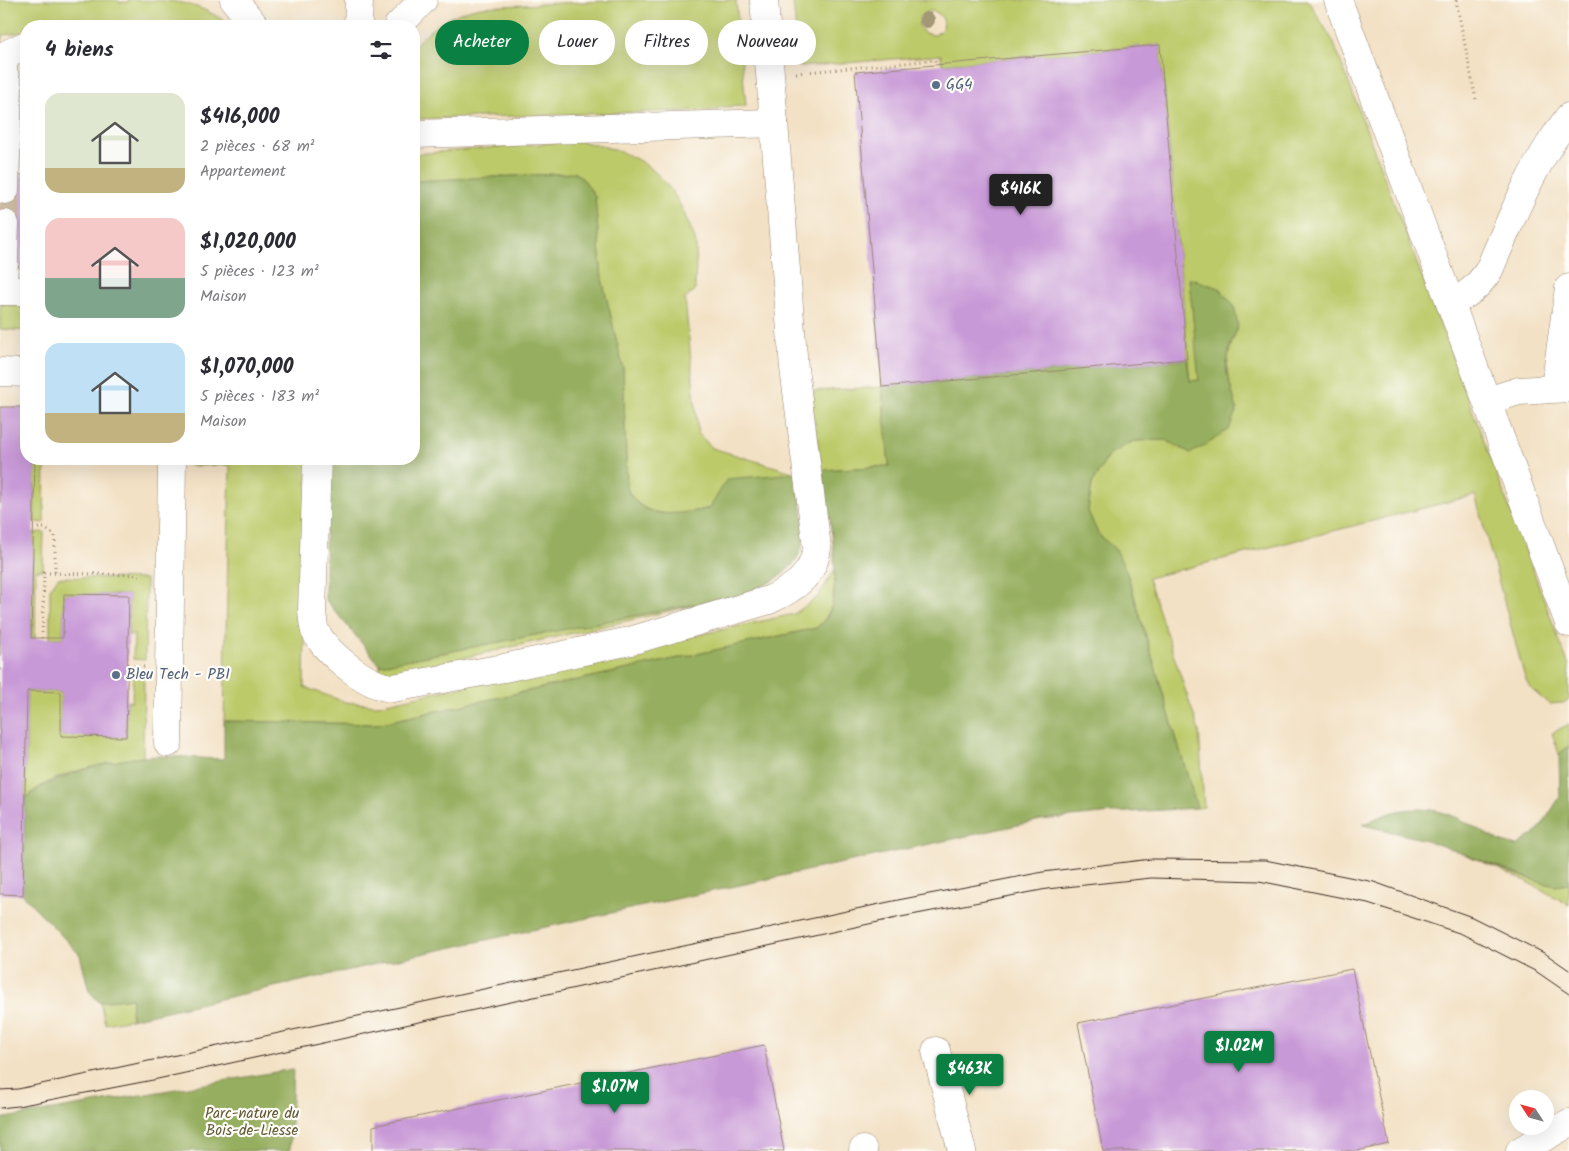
<!DOCTYPE html>
<html lang="fr">
<head>
<meta charset="utf-8">
<style>
	body { margin:0; font-family:Kalam,sans-serif; background:#f2f2f3; color:#2b2b33; height:100vh; display:flex; flex-direction:column; font-size:19px; white-space:nowrap }
	* { box-sizing:border-box; margin:0 }
	p { font-size:16px; color:#7c7c81 }
	.icon { flex:none; width:28px; height:28px; fill:none; stroke:currentColor; stroke-width:2; stroke-linecap:round; stroke-linejoin:round }
	.map { position:relative; flex:1; overflow:hidden }
	.sheet { position:absolute; left:20px; top:20px; width:400px; height:445px; display:flex; flex-direction:column; background:#fff; border-radius:20px; box-shadow:0 5px 20px #0002 }
	.sheet>* { flex:none }
	.guide { position:absolute; left:435px; top:20px; width:475px; height:45px; display:flex; gap:10px }
	.needle { width:32px; rotate:306deg }
	.fabs { position:absolute; left:1509px; top:1090px; display:grid; gap:10px }
	.fabs a { display:grid; place-items:center; width:45px; height:45px; border-radius:50%; background:#fff; box-shadow:0 5px 20px #0002; font-size:25px }
	.price { position:absolute; translate:-50% -42px; padding:0 11px; border-radius:5px; background:#0b8043; color:#fff; font-size:16px; line-height:32px; filter:drop-shadow(0 1px 2px #0008) }
	.price::after { content:''; position:absolute; left:50%; top:30px; width:15px; height:11px; margin-left:-8px; background:inherit; clip-path:polygon(0 0,100% 0,50% 100%) }
	.price.selected { background:#222; color:#fff }
	ul { padding:0; list-style:none }
	li { display:flex; align-items:center; gap:15px; height:125px; padding:0 25px }
	li span { display:grid; place-items:center; flex:none; width:140px; height:100px; border-radius:15px; color:#555 }
	li>.icon { margin-inline-start:auto }
	span .icon { width:60px; height:60px; fill:#fffc; stroke-width:1 }
	li b { font-size:21px }
	h2 { display:flex; justify-content:space-between; align-items:center; height:60px; padding:0 25px; font-size:21px }
	.chip { padding:0 18px; border-radius:22px; background:#fff; box-shadow:0 5px 20px #0002; font-size:18px; line-height:45px }
	.chip.selected { background:#0b8043; color:#fff }
	.map>svg:first-child { display:block }
</style>
</head>
<body>
<div class="map">
<svg width="1569" height="1151" viewBox="0 0 1569 1151">
	<rect width="100%" height="100%" fill="#fdfcf7"/>
	<filter id="ink" filterUnits="userSpaceOnUse"><feTurbulence type="fractalNoise" baseFrequency=".02" numOctaves="2"/><feDisplacementMap in="SourceGraphic" scale="10" xChannelSelector="R" yChannelSelector="G"/><feConvolveMatrix kernelMatrix="1 2 1 2 8 2 1 2 1" color-interpolation-filters="sRGB"/></filter>
	<filter id="wash" filterUnits="userSpaceOnUse"><feTurbulence type="fractalNoise" baseFrequency=".0096" numOctaves="4" result="noise"/><feDisplacementMap in="SourceGraphic" scale="20" xChannelSelector="R" yChannelSelector="G"/><feGaussianBlur stdDeviation="1.12" result="paint"/><feColorMatrix in="noise" values="0 0 0 0 0 0 0 0 0 0 0 0 0 0 0 0 0 1.4 0 .05"/><feComposite in="paint" operator="in"/></filter>
	<g filter="url(#wash)">
		<rect width="100%" height="100%" fill="#f3e1c5"/>
		<g fill="#bdca6b" stroke="#7c7a44" fill-rule="evenodd">
			<path d="M0,0H118L119,2H128V0C175,0 194,0 232,26H26V32L3,35L2,46H0Z"/>
			<path d="M625,0H736L746,106L719,107L717,110L414,119V46C432,26 454,12 481,7Z"/>
			<path d="M793,0H1308L1333,41L1569,666V700L1563,703L1549,704L1530,688L1525,678L1475,495L1148,578L1199,731L1204,807L1197,808L1131,585L1115,550L1098,534L1088,511L1092,484L1109,454L1134,441L1165,440L1191,453L1237,409C1225,374 1223,361 1238,327L1189,279L1200,380L1190,381L1160,45L942,64L941,55L799,67ZM930,11L938,13L943,19L942,30L935,35L924,33L919,26L920,17Z"/>
			<path d="M578,141C629,150 663,165 685,215C688,224 695,235 696,244C697,259 695,275 695,290L685,299L698,433L712,448L796,473C757,489 652,547 627,488L623,368L602,279L595,197L585,181L575,173L414,181V154Z"/>
			<polygon points="0,305 26,305 26,331 0,329"/>
			<polygon points="882,387 889,466 822,470 811,399 814,391"/>
			<polygon points="35,459 45,459 44,523 34,522"/>
			<path d="M191,459H308L304,687L345,702L378,705L794,614L818,597L835,569C834,593 836,611 816,628L377,724L224,721L230,465L190,466Z"/>
			<polygon points="44,532 43,570 36,570 35,638 31,638 33,533"/>
			<polygon points="58,577 146,579 145,660 133,659 134,635 128,635 129,595 64,594 63,638 50,638 50,589"/>
			<polygon points="732,597 379,677 380,665"/>
			<path d="M133,674H144L143,757C105,765 53,770 25,799L27,691L61,692V736L126,737L127,701H132Z"/>
			<polygon points="1569,724 1569,746 1559,754 1552,733"/>
			<path d="M1462,853C1490,863 1541,889 1569,884V905L1526,881Z"/>
			<polygon points="132,998 131,1019 105,1024 100,1002"/>
		</g>
		<g fill="#96ae5f" stroke="#686c3e">
			<path d="M575,173L585,181L595,197L602,279L623,368L627,488C641,523 679,513 709,509L727,479L796,473C798,490 806,522 804,537C799,575 763,587 732,597L380,665L325,599L326,459H414V181Z"/>
			<path d="M1189,278L1219,288L1234,306L1238,327L1230,346L1226,370L1237,409L1229,429L1206,445L1191,453L1165,440L1134,441L1109,454L1092,484L1088,511L1098,534L1116,550L1127,573L1197,808L1112,813L1041,820L412,956L131,1019L132,998L99,1002L89,991L80,955L23,895L25,799C45,778 113,759 143,757C169,754 198,759 224,759V721L377,724L816,628C819,625 825,621 827,617C845,586 827,506 822,470L889,466L882,387L1187,359L1190,381L1199,380Z"/>
			<path d="M1569,746V884L1556,886L1542,883L1426,840L1363,825C1396,806 1430,803 1464,821C1482,831 1496,842 1517,846L1538,831L1560,797L1559,754Z"/>
			<polygon points="293,1069 290,1151 0,1151 0,1119"/>
		</g>
		<g id="blocks">
			<g fill="#c899d7">
				<polygon points="1160,45 1187,359 882,387 855,72"/>
				<polygon points="13,175 26,175 26,269 21,269 12,260 0,224 0,190"/>
				<polygon points="0,407 26,407 26,459 35,459 31,638 63,638 64,594 129,595 126,737 61,736 61,692 27,691 23,895 0,894"/>
				<polygon points="1352,969 1389,1144 1357,1151 1103,1151 1078,1023"/>
				<polygon points="764,1045 784,1151 373,1151 373,1126"/>
			</g>
		</g>
	</g>
	<g filter="url(#ink)">
		<use href="#blocks" fill-opacity="0" stroke="#978672" stroke-width="1"/>
		<g fill="none" stroke-linecap="round" stroke-linejoin="round">
			<polyline stroke="#cebca4" stroke-width="28" stroke-dasharray="28 14" stroke-linecap="butt" points="5,224 5,190"/>
			<g stroke="#978672" stroke-width="29">
				<g id="minor">
					<polyline points="234,0 255,26"/>
					<polyline points="1338,0 1569,623"/>
					<polyline points="358,26 359,0"/>
					<polyline points="398,26 423,0"/>
					<polyline points="1,64 8,87 5,190"/>
					<polyline points="0,68 9,53 26,45"/>
					<polyline points="414,134 774,123"/>
					<polyline points="0,291 26,291"/>
					<polyline points="3,291 5,224"/>
					<path d="M1450,303C1468,295 1478,287 1489,270C1512,217 1533,163 1569,117"/>
					<polyline points="0,372 26,373"/>
					<polyline points="1555,388 1569,288"/>
					<polyline points="1487,401 1519,391 1569,388"/>
					<path d="M317,459L312,611C313,617 313,625 315,631C327,654 368,687 393,688L504,668L630,641L769,600C793,589 813,577 817,548L794,368L764,0"/>
					<polyline points="168,743 172,459"/>
					<polyline points="936,1051 962,1151"/>
					<polyline points="863,1150 863,1151"/>
					<polyline points="1520,1151 1569,1123"/>
				</g>
			</g>
			<g stroke="#978672" stroke-width="3" stroke-dasharray="1 4" stroke-linecap="butt">
				<polyline points="1456,0 1476,100"/>
				<polyline points="796,73 935,60 936,65"/>
				<polyline points="33,528 44,528 55,535 55,573"/>
				<polyline points="42,638 44,573 143,575"/>
				<polyline points="128,666 144,667"/>
			</g>
			<use href="#minor" stroke="#fff" stroke-width="28"/>
			<g stroke="#3b2a1e" stroke-width="1">
				<polyline points="0,1090 18,1089 898,900 1043,872 1151,859 1265,860 1374,882 1472,917 1546,954 1569,970"/>
				<polyline points="0,1108 18,1106 153,1080 901,917 1047,889 1151,878 1259,881 1368,903 1462,934 1537,972 1569,994"/>
			</g>
		</g>
		<circle fill="#a39776" cx="927" cy="20" r="8"/>
	</g>
	<g fill="#5c6f8a" stroke="#fdfcf7" stroke-width="2">
		<circle cx="936" cy="85" r="5"/>
		<circle cx="116" cy="675" r="5"/>
	</g>
	<g text-anchor="middle" dominant-baseline="central" stroke-width="4.5" stroke-linejoin="round" paint-order="stroke">
		<g font-size="15" fill="#4e5e75" stroke="#fdfcf7" text-anchor="start">
			<text x="946" y="85">GG4</text>
			<text x="126" y="675">Bleu Tech - PBI</text>
		</g>
		<g font-size="15" fill="#625a35" stroke="#fdfcf7">
			<text x="252" y="1114">Parc-nature du<tspan x="252" dy="17">Bois-de-Liesse</tspan></text>
		</g>
	</g>
</svg>
<div class="fabs">
<a><svg class="needle" viewBox="-14 -14 28 28"><path d="M0-13l5 13h-10z" fill="#e53935"/><path d="M0 13l5-13h-10z" fill="#7c7c81"/></svg></a>
</div>
<b class="price selected" style="left:1021px;top:216px">$416K</b>
<b class="price" style="left:1239px;top:1073px">$1.02M</b>
<b class="price" style="left:970px;top:1096px">$463K</b>
<b class="price" style="left:615px;top:1114px">$1.07M</b>
<div class="guide">
<a class="chip selected">Acheter</a>
<a class="chip">Louer</a>
<a class="chip">Filtres</a>
<a class="chip">Nouveau</a>
</div>
<section class="sheet">
<h2>4 biens<svg class="icon" aria-label="filters" viewBox="0 0 24 24"><path d="M4 7h16M4 17h16"/><circle cx="9" cy="7" r="2"/><circle cx="15" cy="17" r="2"/></svg></h2>
<ul>
<li><span style="background:linear-gradient(#dfe7d0 75%,#c2b280 0)"><svg class="icon" aria-label="home" viewBox="0 0 24 24"><path d="M3 11l9-7 9 7M6 9v11h12V9"/></svg></span><div><b>$416,000</b><p>2 pièces · 68 m²</p><p>Appartement</p></div></li>
<li><span style="background:linear-gradient(#f6c9c9 60%,#7fa58c 0)"><svg class="icon" aria-label="home" viewBox="0 0 24 24"><path d="M3 11l9-7 9 7M6 9v11h12V9"/></svg></span><div><b>$1,020,000</b><p>5 pièces · 123 m²</p><p>Maison</p></div></li>
<li><span style="background:linear-gradient(#bfe0f5 70%,#c2b280 0)"><svg class="icon" aria-label="home" viewBox="0 0 24 24"><path d="M3 11l9-7 9 7M6 9v11h12V9"/></svg></span><div><b>$1,070,000</b><p>5 pièces · 183 m²</p><p>Maison</p></div></li>
</ul>
</section>
</div>
</body>
</html>
